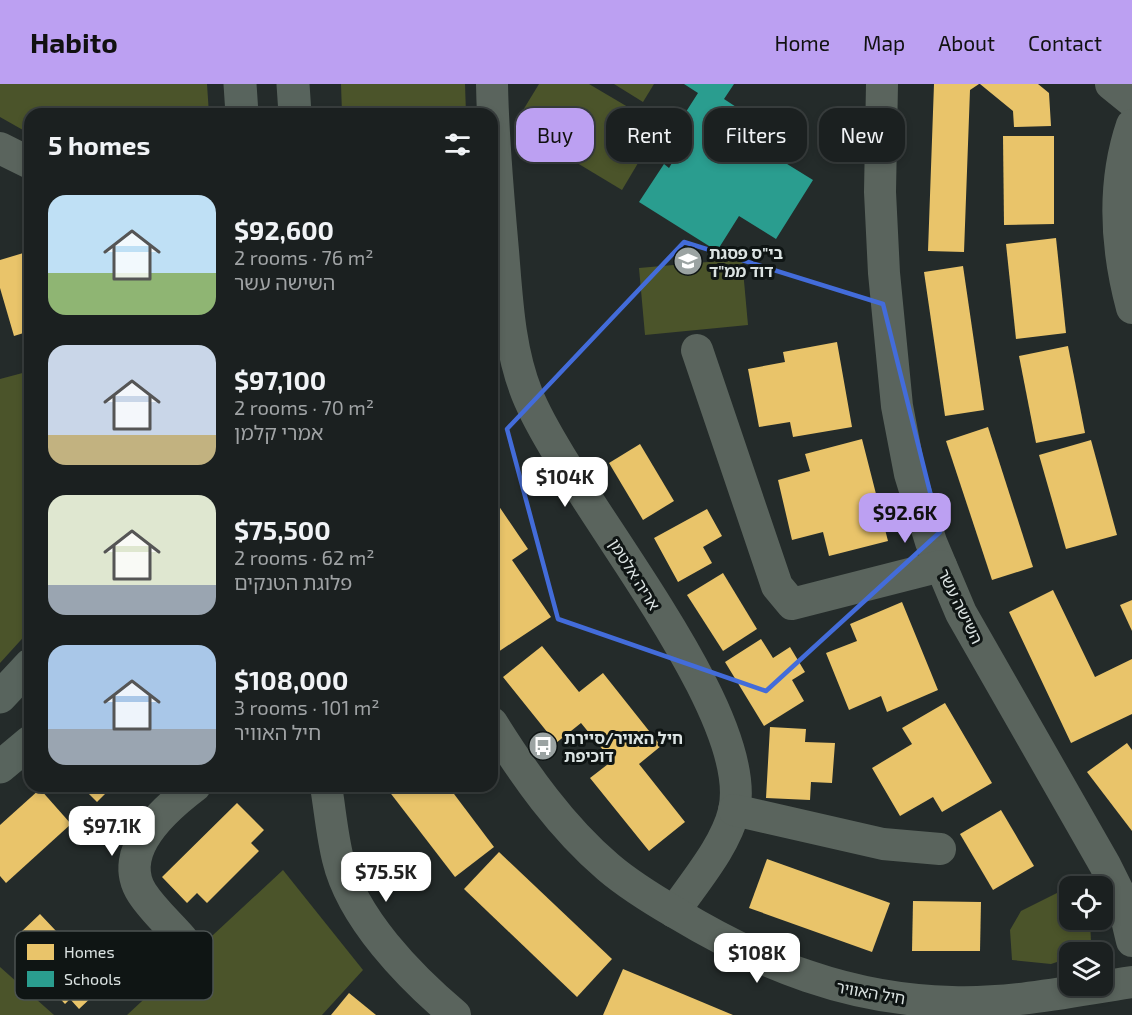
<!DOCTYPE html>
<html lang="en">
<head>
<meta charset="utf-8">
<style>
	body { margin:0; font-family:"Exo 2","Noto Sans Hebrew",sans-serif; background:#242829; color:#f1f3f6; height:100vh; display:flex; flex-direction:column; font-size:22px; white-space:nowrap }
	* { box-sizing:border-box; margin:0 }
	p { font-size:20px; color:#a0a3a5 }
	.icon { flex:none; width:33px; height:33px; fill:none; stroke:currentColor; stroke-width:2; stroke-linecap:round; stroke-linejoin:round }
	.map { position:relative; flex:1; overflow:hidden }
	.panel { position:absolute; left:24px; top:24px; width:474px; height:684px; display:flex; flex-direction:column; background:#1b2020; border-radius:18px; box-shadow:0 3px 9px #0003,0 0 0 2px #393e3e }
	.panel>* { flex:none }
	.top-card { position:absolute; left:516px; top:24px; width:525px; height:54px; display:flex; gap:12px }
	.fabs { position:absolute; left:1059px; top:792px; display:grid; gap:12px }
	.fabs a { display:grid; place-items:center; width:54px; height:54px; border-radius:12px; background:#1b2020; box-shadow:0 3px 9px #0003,0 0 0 2px #393e3e; font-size:30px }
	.price { position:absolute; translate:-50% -51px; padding:0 14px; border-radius:12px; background:#fff; color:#222; font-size:20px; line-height:39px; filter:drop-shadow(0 2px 3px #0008) }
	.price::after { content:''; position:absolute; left:50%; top:36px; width:18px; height:14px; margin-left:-9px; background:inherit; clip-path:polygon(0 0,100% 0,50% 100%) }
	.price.selected { background:#bca0f2; color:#111 }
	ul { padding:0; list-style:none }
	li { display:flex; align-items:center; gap:18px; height:150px; padding:0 24px }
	li span { display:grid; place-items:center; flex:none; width:168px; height:120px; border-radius:18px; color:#555 }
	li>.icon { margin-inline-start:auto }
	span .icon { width:72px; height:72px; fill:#fffc; stroke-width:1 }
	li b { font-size:26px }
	h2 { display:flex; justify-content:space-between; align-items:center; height:72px; padding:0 24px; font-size:26px }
	.pill { padding:0 21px; border-radius:18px; background:#1b2020; box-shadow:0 3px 9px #0003,0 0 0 2px #393e3e; font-size:21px; line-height:54px }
	.pill.selected { background:#bca0f2; color:#111 }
	header { display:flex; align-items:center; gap:36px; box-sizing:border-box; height:84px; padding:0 30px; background:#bca0f2; color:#111 }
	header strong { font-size:28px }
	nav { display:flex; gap:33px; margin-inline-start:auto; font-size:21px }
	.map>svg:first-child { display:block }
</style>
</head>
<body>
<header>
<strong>Habito</strong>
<nav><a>Home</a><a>Map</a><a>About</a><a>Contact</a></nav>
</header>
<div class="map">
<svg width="1132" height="931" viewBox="0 0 1132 931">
	<rect width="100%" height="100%" fill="#242b2a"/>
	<g fill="#4b542a">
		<polygon points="0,0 207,0 209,30 30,30 30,50 0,33"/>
		<polygon points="341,0 465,0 466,30 342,30"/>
		<polygon points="539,0 589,0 660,42 622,106 514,41"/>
		<polygon points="614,0 654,0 643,18"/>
		<polygon points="742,175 748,241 645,251 639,184"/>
		<polygon points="30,287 30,546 0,579 0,295"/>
		<polygon points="283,786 363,886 322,931 127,931"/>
		<polygon points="1069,803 1070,836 1090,836 1091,858 1080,868 1070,868 1069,874 1051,880 1012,876 1010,846 1021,827"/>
		<polygon points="0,883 54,931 0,931"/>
	</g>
	<g fill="#e9c46a">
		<polygon points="934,0 979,0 970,6 964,168 928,167"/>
		<polygon points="980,0 1038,0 1049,9 1051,42 1014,43 1013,27"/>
		<polygon points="1003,52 1054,52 1054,140 1004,141"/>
		<polygon points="1056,154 1066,249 1016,255 1006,160"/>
		<polygon points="30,167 30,247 14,252 0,204 0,176"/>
		<polygon points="963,182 984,326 945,332 924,188"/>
		<polygon points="837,258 852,343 793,353 790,338 759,343 748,285 785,278 783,268"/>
		<polygon points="1068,262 1085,349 1036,359 1019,272"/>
		<polygon points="988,343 1033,483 992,496 946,357"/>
		<polygon points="862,355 888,457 829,472 823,448 792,456 778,396 810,387 805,370"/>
		<polygon points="1091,356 1117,451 1066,465 1039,371"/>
		<polygon points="640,360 674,417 643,436 609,379"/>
		<polygon points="492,412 528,465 512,476 551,533 498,568 492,559"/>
		<polygon points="707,425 722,452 703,463 712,479 678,498 654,454"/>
		<polygon points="723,489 757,545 723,567 687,511"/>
		<polygon points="1053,506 1095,593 1132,575 1132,630 1071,659 1009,528"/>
		<polygon points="1132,516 1132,547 1120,521"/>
		<polygon points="902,518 938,606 887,628 881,612 849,626 826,569 857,557 850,540"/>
		<polygon points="761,555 773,574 790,563 805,588 792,596 804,617 764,642 725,578"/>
		<polygon points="542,562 579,608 603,589 661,662 639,680 685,738 649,767 590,694 612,677 581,639 556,659 503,593"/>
		<polygon points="945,619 992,699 942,728 933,713 900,732 872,684 912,660 902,644"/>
		<polygon points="770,643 806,645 805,658 835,659 832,699 811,698 810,716 766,714"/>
		<polygon points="1127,659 1132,666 1132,747 1087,688"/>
		<polygon points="81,702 113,702 97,718"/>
		<polygon points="385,702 448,702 494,763 455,793"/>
		<polygon points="40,705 71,740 6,799 0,792 0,741"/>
		<polygon points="237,719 264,746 251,759 259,767 207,819 197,809 187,819 162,793"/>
		<polygon points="1001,726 1034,782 993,806 960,750"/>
		<polygon points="499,768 612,875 577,913 464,805"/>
		<polygon points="767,775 890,819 872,868 749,824"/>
		<polygon points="913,817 981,818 980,867 912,867"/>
		<polygon points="40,830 90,883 94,879 110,896 79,925 70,915 65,920 15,867 27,856 20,849"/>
		<polygon points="623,885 733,931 603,931"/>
		<polygon points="349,909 376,931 331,931"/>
	</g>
	<polygon fill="#2a9d8f" points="684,0 734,0 724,15 759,38 748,56 813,96 776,155 739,132 717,167 639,118 664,80 669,84 681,64 668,56 698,9"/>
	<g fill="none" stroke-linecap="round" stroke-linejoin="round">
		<g stroke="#5a645d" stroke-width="32">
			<path d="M492,0C493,56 498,111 503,167C507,215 509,265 527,310C567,410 757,626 734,727C725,763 695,797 674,828"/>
			<polyline points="882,0 880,108 884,189 897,322 910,390 931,458 961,529 1105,781 1122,815 1132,857"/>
			<polyline points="1111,0 1132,17"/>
			<path d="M1132,41C1112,100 1116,164 1132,224"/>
			<polyline points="0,64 30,79"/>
			<polyline points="697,266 777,502 792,520 941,482"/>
			<path d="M492,639C524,690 561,743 608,783C629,801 652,815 676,829C762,881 850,916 952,918C1013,920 1072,907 1132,898"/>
			<path d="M326,702C330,726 332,751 338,775C352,834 410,893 455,931"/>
			<polyline points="734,726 883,760 940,765"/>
			<path d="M182,855C169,840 153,826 142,809C115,767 166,724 195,702"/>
		</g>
		<g stroke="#58645d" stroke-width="33">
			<polyline points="240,0 242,30"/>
			<polyline points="293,0 295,30"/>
			<polyline points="0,613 30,581"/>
			<polyline points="0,683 30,658"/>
		</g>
	</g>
	<path fill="none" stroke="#436cda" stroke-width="4.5" stroke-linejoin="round" d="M684,158L883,220L940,448L766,607L558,535L507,345Z"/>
	<defs>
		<g id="school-disc" transform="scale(1.5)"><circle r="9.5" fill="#9ba3a2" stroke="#0f1514"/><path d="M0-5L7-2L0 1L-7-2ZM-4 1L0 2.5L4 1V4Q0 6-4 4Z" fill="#fff"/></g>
		<g id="bus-disc" transform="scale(1.5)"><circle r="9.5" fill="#9ba3a2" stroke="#0f1514"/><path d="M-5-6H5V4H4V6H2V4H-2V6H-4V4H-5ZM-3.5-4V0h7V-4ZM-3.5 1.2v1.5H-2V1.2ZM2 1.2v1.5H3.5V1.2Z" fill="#fff"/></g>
	</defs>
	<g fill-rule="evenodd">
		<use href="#school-disc" x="688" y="177"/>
		<use href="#bus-disc" x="543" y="662"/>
	</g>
	<g text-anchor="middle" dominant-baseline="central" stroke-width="6" stroke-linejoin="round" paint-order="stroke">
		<g font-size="16" font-weight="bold" fill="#dbe3e2" stroke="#0f1514" text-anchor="start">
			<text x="709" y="168">בי"ס פסגת<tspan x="709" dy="18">דוד ממ"ד</tspan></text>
			<text x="564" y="653">חיל האויר/סיירת<tspan x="564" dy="18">דוכיפת</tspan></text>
		</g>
		<g font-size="16" fill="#dbe3e2" stroke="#0f1514">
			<text transform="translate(635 490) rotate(58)">אריה אלטמן</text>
			<text transform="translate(961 522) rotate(64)">השישה עשר</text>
			<text transform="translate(871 908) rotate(10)">חיל האוויר</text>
		</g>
	</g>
	<rect x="15" y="847" width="198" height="69" rx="9" fill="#0f1514" stroke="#4c5352" stroke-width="1.5"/>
	<rect x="27" y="860" width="27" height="16" fill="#e9c46a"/>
	<rect x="27" y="887" width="27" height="16" fill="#2a9d8f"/>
	<g font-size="16" fill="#dbe3e2">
		<text x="64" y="874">Homes</text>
		<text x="64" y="901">Schools</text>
	</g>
</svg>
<div class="fabs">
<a><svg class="icon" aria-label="locate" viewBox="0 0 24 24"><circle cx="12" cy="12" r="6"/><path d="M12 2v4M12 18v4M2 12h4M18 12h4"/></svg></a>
<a><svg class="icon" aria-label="layers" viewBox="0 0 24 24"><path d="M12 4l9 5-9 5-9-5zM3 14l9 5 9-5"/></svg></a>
</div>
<b class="price" style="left:565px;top:424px">$104K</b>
<b class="price selected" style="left:905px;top:460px">$92.6K</b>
<b class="price" style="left:112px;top:773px">$97.1K</b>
<b class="price" style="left:386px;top:819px">$75.5K</b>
<b class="price" style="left:757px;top:900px">$108K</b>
<div class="top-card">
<a class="pill selected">Buy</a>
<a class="pill">Rent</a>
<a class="pill">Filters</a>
<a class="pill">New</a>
</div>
<section class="panel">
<h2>5 homes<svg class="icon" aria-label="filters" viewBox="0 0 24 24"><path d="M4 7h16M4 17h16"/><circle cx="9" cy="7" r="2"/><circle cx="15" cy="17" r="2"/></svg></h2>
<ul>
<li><span style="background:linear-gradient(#bfe0f5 65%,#8fb573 0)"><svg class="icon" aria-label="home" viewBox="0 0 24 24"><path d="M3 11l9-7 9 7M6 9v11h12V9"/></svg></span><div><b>$92,600</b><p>2 rooms · 76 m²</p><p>השישה עשר</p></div></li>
<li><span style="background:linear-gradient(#c9d6e8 75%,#c2b280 0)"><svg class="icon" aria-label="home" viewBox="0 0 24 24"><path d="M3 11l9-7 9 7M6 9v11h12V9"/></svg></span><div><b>$97,100</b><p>2 rooms · 70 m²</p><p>אמרי קלמן</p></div></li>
<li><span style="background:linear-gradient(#dfe7d0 75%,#9aa5b1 0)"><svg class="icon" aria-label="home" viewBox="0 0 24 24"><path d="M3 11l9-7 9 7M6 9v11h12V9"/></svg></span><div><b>$75,500</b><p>2 rooms · 62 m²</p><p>פלוגת הטנקים</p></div></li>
<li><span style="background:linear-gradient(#a9c7e8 70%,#9aa5b1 0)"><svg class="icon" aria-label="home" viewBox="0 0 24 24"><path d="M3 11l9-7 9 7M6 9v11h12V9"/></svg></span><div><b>$108,000</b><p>3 rooms · 101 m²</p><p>חיל האוויר</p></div></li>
</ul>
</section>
</div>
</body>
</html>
